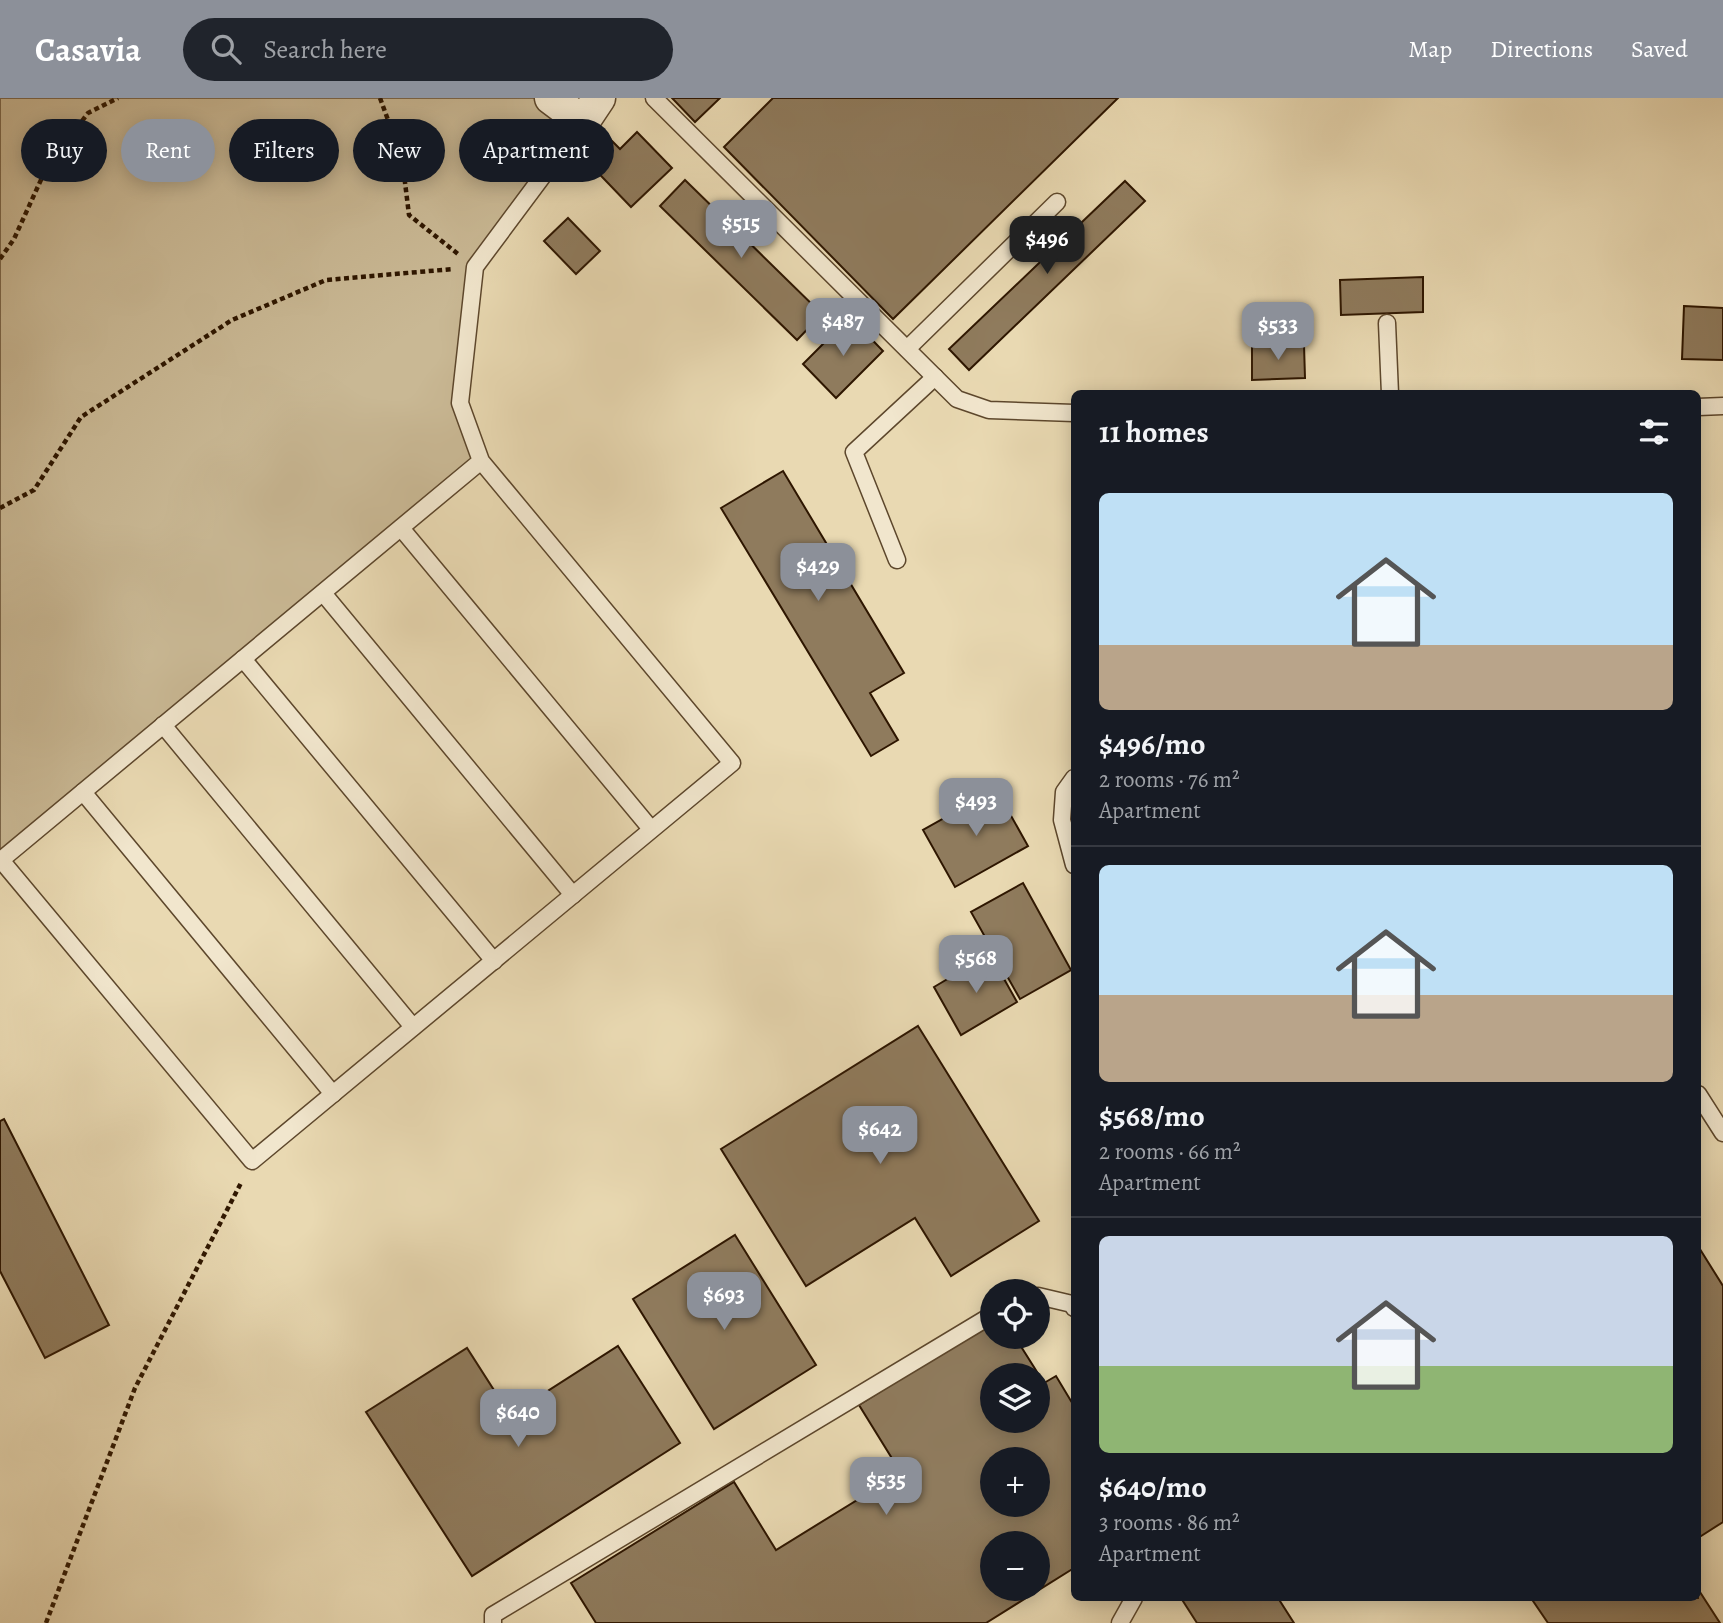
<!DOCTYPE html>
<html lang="en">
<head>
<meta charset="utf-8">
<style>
	body { margin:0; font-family:Alegreya,serif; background:#20242c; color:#f1f3f6; height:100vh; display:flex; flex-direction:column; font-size:26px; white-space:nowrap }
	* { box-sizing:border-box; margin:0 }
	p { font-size:23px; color:#9ea1a6 }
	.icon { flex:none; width:38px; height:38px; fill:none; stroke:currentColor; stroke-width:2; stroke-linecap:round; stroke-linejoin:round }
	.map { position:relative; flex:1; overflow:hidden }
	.drawer { position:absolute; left:1071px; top:292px; width:630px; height:1211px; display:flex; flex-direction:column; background:#171b24; border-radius:10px; box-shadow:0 4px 18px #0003 }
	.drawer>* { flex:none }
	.hud { position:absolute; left:21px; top:21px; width:665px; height:63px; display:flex; gap:14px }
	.fabs { position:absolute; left:980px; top:1181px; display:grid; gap:14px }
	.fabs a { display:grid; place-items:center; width:70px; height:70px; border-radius:50%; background:#171b24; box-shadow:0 4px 18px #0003; font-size:35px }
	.price { position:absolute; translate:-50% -60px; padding:0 16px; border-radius:14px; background:#8c9099; color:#fff; font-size:23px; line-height:46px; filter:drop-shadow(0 2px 4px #0008) }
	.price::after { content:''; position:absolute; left:50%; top:42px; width:21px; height:16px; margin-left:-10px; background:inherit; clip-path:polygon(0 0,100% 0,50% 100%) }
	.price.current { background:#222; color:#fff }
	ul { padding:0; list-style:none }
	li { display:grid; align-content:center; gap:14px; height:371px; padding:0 28px }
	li+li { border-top:2px solid #363941 }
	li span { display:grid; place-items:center; height:217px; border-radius:10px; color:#555 }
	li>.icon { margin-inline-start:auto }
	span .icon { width:126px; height:126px; fill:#fffc; stroke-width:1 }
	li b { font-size:30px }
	h2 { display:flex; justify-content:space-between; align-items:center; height:84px; padding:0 28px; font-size:30px }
	.chip { padding:0 24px; border-radius:32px; background:#171b24; box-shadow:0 4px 18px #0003; font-size:24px; line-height:63px }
	.chip.current { background:#8c9099; color:#fff }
	header { display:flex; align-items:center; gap:42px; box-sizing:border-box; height:98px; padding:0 35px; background:#8c9099; color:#fff }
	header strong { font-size:33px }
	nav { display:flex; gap:38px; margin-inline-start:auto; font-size:24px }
	.search { width:490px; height:63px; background:#20242c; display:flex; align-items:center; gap:18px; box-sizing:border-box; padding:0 24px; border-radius:38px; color:#9ea1a6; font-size:26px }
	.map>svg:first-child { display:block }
</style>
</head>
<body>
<header>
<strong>Casavia</strong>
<div class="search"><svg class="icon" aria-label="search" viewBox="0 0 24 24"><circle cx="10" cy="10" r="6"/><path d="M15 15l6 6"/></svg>Search here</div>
<nav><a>Map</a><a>Directions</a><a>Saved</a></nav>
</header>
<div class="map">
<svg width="1723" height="1525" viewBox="0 0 1723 1525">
	<rect width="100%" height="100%" fill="#e9d9b2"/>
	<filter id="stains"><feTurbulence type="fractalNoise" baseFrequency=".00286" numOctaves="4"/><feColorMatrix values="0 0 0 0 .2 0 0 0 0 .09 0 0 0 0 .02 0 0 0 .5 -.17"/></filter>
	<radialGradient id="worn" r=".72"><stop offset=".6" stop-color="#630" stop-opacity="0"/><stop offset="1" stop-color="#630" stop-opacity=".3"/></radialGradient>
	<polygon fill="#c9b894" stroke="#7c674a" stroke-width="2" points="0,0 551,0 583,24 475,169 460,305 481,363 0,763"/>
	<g fill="#8f7b5d" stroke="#2e1600" stroke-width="2" fill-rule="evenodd">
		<polygon points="672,0 720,0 695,24"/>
		<polygon points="773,0 1118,0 893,221 724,49"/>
		<polygon points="637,34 672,70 631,109 582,58 605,36 620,51"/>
		<polygon points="685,82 822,216 797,242 660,108"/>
		<polygon points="1125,83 1145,103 969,272 949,251"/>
		<polygon points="568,120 600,153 576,176 544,143"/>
		<polygon points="1423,179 1423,214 1341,217 1340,182"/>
		<polygon points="1684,208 1723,210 1723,262 1682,261"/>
		<polygon points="850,219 883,253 836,300 803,266"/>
		<polygon points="1304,247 1305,280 1252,282 1252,248"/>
		<polygon points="783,373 904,575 870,595 898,642 871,658 721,410"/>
		<polygon points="996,691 1028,748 955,789 923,732"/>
		<polygon points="1023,785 1071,872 1020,901 971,814"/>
		<polygon points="990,856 1017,904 961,937 934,889"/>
		<polygon points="918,928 1039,1123 951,1178 915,1120 806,1188 721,1051"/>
		<polygon points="4,1021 109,1227 45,1260 0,1173 0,1023"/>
		<polygon points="735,1137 816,1267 714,1331 633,1201"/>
		<polygon points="1698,1148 1723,1188 1723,1424 1698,1440"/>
		<path d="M992,1223V1239H1015L1044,1285L1056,1278L1074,1308V1470L986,1525H596L571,1485L734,1384L776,1452L901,1375L859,1307ZM992,1278H1038V1323H992ZM992,1362H1038V1407H992ZM992,1446H1038V1491H992Z"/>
		<polygon points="618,1248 680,1345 472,1478 366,1314 467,1250 510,1317"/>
		<polygon points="1698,1491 1720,1525 1548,1525 1531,1500 1698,1500"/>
		<polygon points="1181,1500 1278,1500 1294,1525 1197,1525"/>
	</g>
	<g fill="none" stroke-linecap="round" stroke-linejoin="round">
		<g stroke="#5d472c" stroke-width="19">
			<g id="service">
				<polyline points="654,0 957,301 989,312 1074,315"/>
				<polyline points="1387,225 1390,296"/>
				<polyline points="907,251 1057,104"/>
				<polyline points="1698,309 1723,308"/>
				<polyline points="481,363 1,762 252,1063 732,665 481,363 460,305 475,169 583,24"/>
				<polyline points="401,430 651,731"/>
				<polyline points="897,462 854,354 935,279"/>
				<polyline points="323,495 573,797"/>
				<polyline points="243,561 494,863"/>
				<polyline points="163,627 413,929"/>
				<polyline points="1074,680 1064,694 1062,722 1074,767"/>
				<polyline points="83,694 333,996"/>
				<polyline points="1698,996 1723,1035"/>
				<polyline points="1038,1198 1072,1206 1074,1210"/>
				<polyline points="493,1525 493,1517 992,1217"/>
				<polyline points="1120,1525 1134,1500"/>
			</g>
		</g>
		<g stroke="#5d472c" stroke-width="35">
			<polyline id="minor" points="551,0 583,24 599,0"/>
		</g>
		<g stroke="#2e1600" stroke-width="4.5" stroke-dasharray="5 3.5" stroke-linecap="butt">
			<polyline points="380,0 402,60 409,117 458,156"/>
			<polyline points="0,161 14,141 45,73 88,15 118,0"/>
			<polyline points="0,410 34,392 81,319 232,222 326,182 453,171"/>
			<polyline points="46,1525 135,1290 242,1083"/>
		</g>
		<use href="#service" stroke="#f1e6cd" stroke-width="16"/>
		<use href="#minor" stroke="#f1e6cd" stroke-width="32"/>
	</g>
	<rect width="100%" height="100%" filter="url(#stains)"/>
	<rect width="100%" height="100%" fill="url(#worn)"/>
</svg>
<div class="fabs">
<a><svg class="icon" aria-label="locate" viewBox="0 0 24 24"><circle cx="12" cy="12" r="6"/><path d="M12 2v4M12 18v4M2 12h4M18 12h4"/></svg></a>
<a><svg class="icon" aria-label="layers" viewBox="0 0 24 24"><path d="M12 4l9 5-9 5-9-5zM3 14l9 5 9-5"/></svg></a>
<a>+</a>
<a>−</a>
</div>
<b class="price" style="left:741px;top:162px">$515</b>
<b class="price current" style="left:1047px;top:178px">$496</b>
<b class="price" style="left:843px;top:260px">$487</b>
<b class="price" style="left:1278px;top:264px">$533</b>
<b class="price" style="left:818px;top:505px">$429</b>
<b class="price" style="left:976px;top:740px">$493</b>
<b class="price" style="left:976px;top:897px">$568</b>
<b class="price" style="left:880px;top:1068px">$642</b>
<b class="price" style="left:724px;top:1234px">$693</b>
<b class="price" style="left:518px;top:1351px">$640</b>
<b class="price" style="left:886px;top:1419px">$535</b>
<div class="hud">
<a class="chip">Buy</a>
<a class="chip current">Rent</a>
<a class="chip">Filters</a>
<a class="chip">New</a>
<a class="chip">Apartment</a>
</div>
<section class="drawer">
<h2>11 homes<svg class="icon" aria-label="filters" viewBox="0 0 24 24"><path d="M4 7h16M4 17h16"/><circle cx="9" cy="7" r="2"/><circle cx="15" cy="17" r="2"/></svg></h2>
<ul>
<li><span style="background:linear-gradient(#bfe0f5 70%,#b9a48a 0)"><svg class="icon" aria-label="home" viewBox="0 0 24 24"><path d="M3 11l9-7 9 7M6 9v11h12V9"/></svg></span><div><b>$496/mo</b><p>2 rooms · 76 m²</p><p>Apartment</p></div></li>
<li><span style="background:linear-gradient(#bfe0f5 60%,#b9a48a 0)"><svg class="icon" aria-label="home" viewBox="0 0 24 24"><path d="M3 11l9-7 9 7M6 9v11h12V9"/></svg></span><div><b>$568/mo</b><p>2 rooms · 66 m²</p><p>Apartment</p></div></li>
<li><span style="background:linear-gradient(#c9d6e8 60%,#8fb573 0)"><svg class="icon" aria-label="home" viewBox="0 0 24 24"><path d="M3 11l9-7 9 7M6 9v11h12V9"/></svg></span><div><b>$640/mo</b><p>3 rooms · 86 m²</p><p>Apartment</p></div></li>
</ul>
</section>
</div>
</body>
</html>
